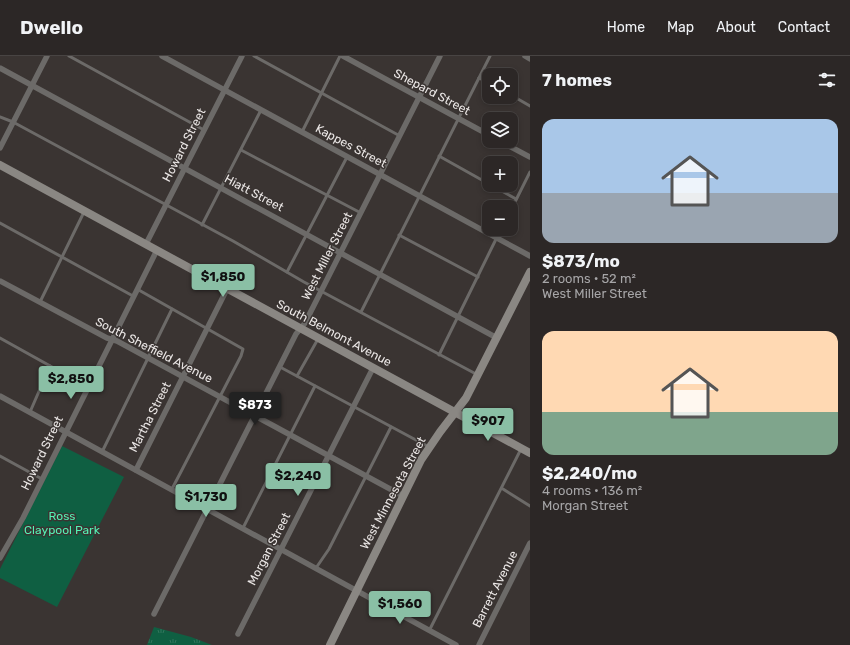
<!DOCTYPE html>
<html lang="en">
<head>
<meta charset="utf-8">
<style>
	body { margin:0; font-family:Rubik,sans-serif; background:#342f2e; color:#f1f3f6; height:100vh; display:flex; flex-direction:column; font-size:15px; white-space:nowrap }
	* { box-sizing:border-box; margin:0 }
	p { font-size:13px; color:#a6a5a7 }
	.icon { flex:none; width:22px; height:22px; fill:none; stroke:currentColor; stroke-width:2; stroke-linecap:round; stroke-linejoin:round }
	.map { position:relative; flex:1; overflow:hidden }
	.details { display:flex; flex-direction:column; background:#2c2726; width:320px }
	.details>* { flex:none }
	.tools { position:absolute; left:482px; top:12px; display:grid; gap:8px }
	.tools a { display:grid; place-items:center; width:36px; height:36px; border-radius:8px; background:#2c2726; box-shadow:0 2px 6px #0003,0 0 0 1px #484443; font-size:20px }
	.price { position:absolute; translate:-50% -34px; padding:0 9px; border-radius:4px; background:#8abfa5; color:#111; font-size:13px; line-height:26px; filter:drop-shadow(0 1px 2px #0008) }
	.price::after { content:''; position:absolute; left:50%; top:24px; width:12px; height:9px; margin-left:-6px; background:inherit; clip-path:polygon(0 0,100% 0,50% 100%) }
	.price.current { background:#222; color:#fff }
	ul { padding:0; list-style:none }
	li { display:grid; align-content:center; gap:8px; height:212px; padding:0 12px }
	li span { display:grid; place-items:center; height:124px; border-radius:12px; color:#555 }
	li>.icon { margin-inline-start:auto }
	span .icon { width:72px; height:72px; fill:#fffc; stroke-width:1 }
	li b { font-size:17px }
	h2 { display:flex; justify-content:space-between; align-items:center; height:48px; padding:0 12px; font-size:17px }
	header { display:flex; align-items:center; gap:24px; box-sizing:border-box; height:56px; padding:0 20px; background:#2c2726; border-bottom:1px solid #484443 }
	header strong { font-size:19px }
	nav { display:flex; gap:22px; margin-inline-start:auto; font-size:14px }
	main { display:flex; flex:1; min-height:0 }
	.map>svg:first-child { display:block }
</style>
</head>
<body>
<header>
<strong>Dwello</strong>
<nav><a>Home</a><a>Map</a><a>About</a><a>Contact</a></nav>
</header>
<main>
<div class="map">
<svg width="530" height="589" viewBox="0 0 530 589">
	<defs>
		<pattern id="grass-tufts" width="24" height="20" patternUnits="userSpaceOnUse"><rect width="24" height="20" fill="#0f5f42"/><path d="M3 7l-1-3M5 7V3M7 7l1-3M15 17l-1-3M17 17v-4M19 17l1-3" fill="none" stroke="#32765d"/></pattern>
	</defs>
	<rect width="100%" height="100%" fill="#3a3432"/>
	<polygon fill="url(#grass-tufts)" points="154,571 191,581 212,589 147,589"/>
	<polygon fill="#0f5f42" points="62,390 124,421 57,551 0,522 0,513"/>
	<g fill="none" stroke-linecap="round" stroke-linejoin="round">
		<g stroke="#6c6a68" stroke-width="3">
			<polyline points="69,0 204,74"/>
			<polyline points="254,0 400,80"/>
			<polyline points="479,22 489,27"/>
			<polyline points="511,39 530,50"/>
			<polyline points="0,61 13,66 233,185 304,226 476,318"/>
			<polyline points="302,76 340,0"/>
			<polyline points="241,94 361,157"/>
			<polyline points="439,100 489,128"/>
			<polyline points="491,129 516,143"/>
			<polyline points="511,154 530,116"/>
			<polyline points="0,167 133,240"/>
			<polyline points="202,169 261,54"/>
			<polyline points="399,179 478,221"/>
			<polyline points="287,216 347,101"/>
			<polyline points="137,233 243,293 241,300 172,433"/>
			<polyline points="40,246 84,156"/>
			<polyline points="361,256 490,0"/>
			<polyline points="0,282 88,331"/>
			<polyline points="439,299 501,173"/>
			<polyline points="280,311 429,391"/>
			<polyline points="297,320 318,283"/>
			<polyline points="30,356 50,310"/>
			<polyline points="102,396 172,253"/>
			<polyline points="0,400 42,423"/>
			<polyline points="503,433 530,450"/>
			<polyline points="243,472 315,330"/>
			<polyline points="316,512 329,493 391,371"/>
			<polyline points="429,575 521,393"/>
		</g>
		<g stroke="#6c6a68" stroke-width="5.5">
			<polyline points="162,0 530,200"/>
			<polyline points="343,0 489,79"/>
			<polyline points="525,0 530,3"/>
			<polyline points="0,12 497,282"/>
			<polyline points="500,85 530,101"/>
			<polyline points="0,92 47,0"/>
			<polyline points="146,188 242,0"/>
			<polyline points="0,225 107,282 117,285 403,440"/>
			<polyline points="0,340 456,589"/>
			<polyline points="136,414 227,233"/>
			<polyline points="0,502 23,462 157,194"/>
			<polyline points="154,558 296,278 305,267 440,0"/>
			<polyline points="238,578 373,312"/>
			<polyline points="479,589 530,487"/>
		</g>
		<g stroke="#8a8783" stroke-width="8">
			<polyline points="0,109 530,397"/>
			<polyline points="330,589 421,404 440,376 466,342 530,216"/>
		</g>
	</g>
	<g text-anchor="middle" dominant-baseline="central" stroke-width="3" stroke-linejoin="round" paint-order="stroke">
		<g font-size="12" fill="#ebe7e6" stroke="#3a3432">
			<text transform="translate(432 36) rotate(28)">Shepard Street</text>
			<text transform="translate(184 89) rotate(-63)">Howard Street</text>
			<text transform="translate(351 90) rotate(28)">Kappes Street</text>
			<text transform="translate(254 137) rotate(28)">Hiatt Street</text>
			<text transform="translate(327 200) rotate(-63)">West Miller Street</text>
			<text transform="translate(334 277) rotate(28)">South Belmont Avenue</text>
			<text transform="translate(154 294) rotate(27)">South Sheffield Avenue</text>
			<text transform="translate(150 361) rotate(-63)">Martha Street</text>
			<text transform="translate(42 397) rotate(-64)">Howard Street</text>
			<text transform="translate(393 437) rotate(-62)">West Minnesota Street</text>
			<text transform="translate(269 493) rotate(-63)">Morgan Street</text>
			<text transform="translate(495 533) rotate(-63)">Barrett Avenue</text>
		</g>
		<g font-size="12" fill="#54f3b5" stroke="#3a3432">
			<text x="62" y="460">Ross<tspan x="62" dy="14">Claypool Park</tspan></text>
		</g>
	</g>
</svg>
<div class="tools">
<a><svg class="icon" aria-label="locate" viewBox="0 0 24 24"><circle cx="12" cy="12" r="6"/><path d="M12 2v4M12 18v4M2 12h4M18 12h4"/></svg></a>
<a><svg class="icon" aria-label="layers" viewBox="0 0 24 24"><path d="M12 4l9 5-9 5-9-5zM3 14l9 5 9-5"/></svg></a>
<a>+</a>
<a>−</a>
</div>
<b class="price" style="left:223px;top:242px">$1,850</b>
<b class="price" style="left:71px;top:344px">$2,850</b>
<b class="price current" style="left:255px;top:370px">$873</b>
<b class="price" style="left:488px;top:386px">$907</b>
<b class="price" style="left:298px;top:441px">$2,240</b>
<b class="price" style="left:206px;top:462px">$1,730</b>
<b class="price" style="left:400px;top:569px">$1,560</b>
</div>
<section class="details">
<h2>7 homes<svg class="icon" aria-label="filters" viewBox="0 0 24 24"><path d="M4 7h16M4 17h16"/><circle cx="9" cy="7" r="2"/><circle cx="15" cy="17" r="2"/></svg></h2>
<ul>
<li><span style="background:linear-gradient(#a9c7e8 60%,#9aa5b1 0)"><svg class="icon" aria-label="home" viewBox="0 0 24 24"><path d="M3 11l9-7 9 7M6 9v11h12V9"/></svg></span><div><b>$873/mo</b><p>2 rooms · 52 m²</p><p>West Miller Street</p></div></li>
<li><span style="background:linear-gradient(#ffd9b3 65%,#7fa58c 0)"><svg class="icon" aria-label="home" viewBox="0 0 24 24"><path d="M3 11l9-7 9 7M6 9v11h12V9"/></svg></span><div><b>$2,240/mo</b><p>4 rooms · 136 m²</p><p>Morgan Street</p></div></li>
</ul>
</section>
</main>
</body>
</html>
